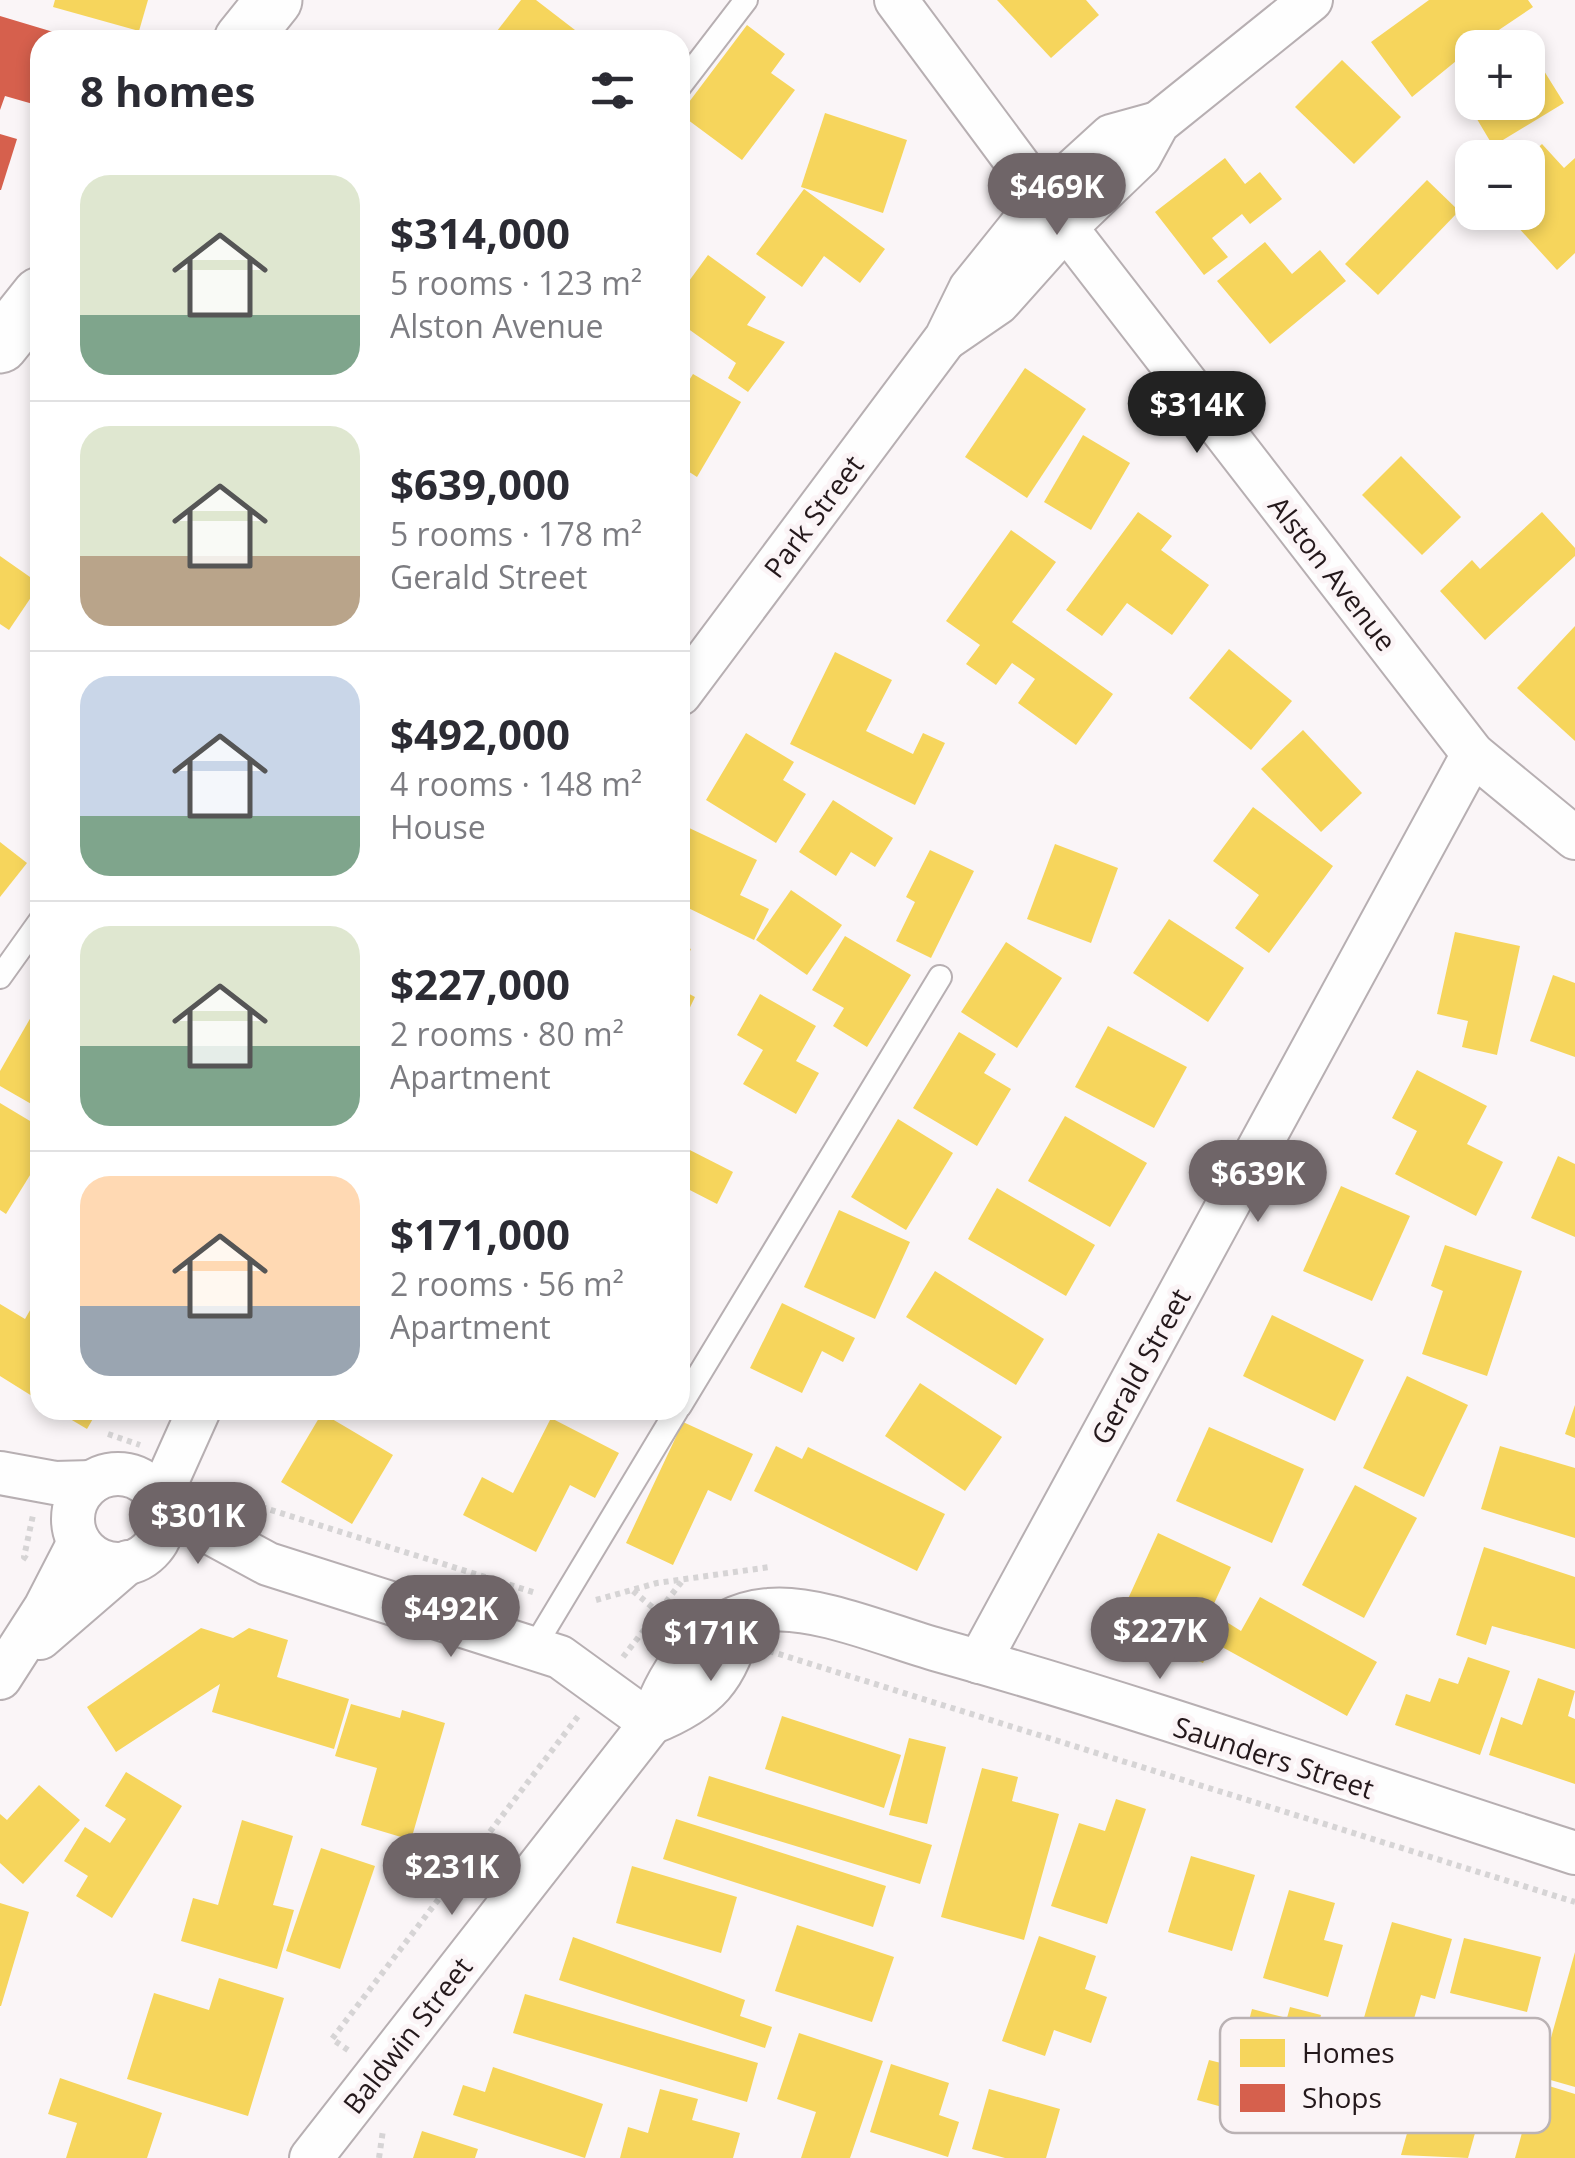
<!DOCTYPE html>
<html lang="en">
<head>
<meta charset="utf-8">
<style>
	body { margin:0; font-family:"Open Sans",sans-serif; background:#f7f7f7; color:#2b2b33; height:100vh; display:flex; flex-direction:column; font-size:38px; white-space:nowrap }
	* { box-sizing:border-box; margin:0 }
	p { font-size:32px; color:#7c7c81 }
	.icon { flex:none; width:55px; height:55px; fill:none; stroke:currentColor; stroke-width:2; stroke-linecap:round; stroke-linejoin:round }
	.map { position:relative; flex:1; overflow:hidden }
	.sheet { position:absolute; left:30px; top:30px; width:660px; height:1390px; display:flex; flex-direction:column; background:#fff; border-radius:30px; box-shadow:0 5px 15px #0003 }
	.sheet>* { flex:none }
	.controls { position:absolute; left:1455px; top:30px; display:grid; gap:20px }
	.controls a { display:grid; place-items:center; width:90px; height:90px; border-radius:20px; background:#fff; box-shadow:0 5px 15px #0003; font-size:50px }
	.price { position:absolute; translate:-50% -85px; padding:0 22px; border-radius:35px; background:#6f6568; color:#fff; font-size:32px; line-height:65px; filter:drop-shadow(0 2px 5px #0008) }
	.price::after { content:''; position:absolute; left:50%; top:60px; width:30px; height:22px; margin-left:-15px; background:inherit; clip-path:polygon(0 0,100% 0,50% 100%) }
	.price.active { background:#222; color:#fff }
	ul { padding:0; list-style:none }
	li { display:flex; align-items:center; gap:30px; height:250px; padding:0 50px }
	li+li { border-top:2px solid #e1e1e2 }
	li span { display:grid; place-items:center; flex:none; width:280px; height:200px; border-radius:30px; color:#555 }
	li>.icon { margin-inline-start:auto }
	span .icon { width:120px; height:120px; fill:#fffc; stroke-width:1 }
	li b { font-size:42px }
	h2 { display:flex; justify-content:space-between; align-items:center; height:120px; padding:0 50px; font-size:42px }
	.map>svg:first-child { display:block }
</style>
</head>
<body>
<div class="map">
<svg width="1575" height="2158" viewBox="0 0 1575 2158">
	<rect width="100%" height="100%" fill="#faf5f7"/>
	<g fill="#f6d55c">
		<polygon points="55,0 148,0 139,31 53,7"/>
		<polygon points="521,0 536,0 588,40 490,40"/>
		<polygon points="997,0 1086,0 1099,15 1051,58"/>
		<polygon points="1429,0 1528,0 1533,7 1472,48 1412,97 1371,42"/>
		<polygon points="747,25 785,54 771,73 795,90 742,160 680,114"/>
		<polygon points="1536,58 1564,103 1493,146 1465,99 1472,95 1472,102 1528,102 1528,63"/>
		<polygon points="1342,60 1401,117 1354,164 1295,107"/>
		<polygon points="825,113 907,140 883,213 801,187"/>
		<polygon points="1542,144 1564,168 1575,158 1575,253 1557,270 1516,225 1535,208 1528,200 1528,157"/>
		<polygon points="1225,158 1245,184 1260,172 1282,199 1250,224 1242,214 1212,238 1228,257 1204,275 1155,212"/>
		<polygon points="1427,180 1459,211 1378,295 1345,264"/>
		<polygon points="804,189 885,249 860,283 824,256 802,287 756,254"/>
		<polygon points="1265,242 1292,274 1320,250 1346,281 1270,344 1217,281"/>
		<polygon points="708,255 766,297 747,325 785,342 748,392 728,378 736,363 680,323 680,276 689,281"/>
		<polygon points="1025,368 1086,409 1027,498 965,457"/>
		<polygon points="693,374 741,402 697,477 680,466 680,395"/>
		<polygon points="1083,435 1130,463 1091,530 1044,502"/>
		<polygon points="1401,456 1461,517 1422,555 1362,495"/>
		<polygon points="1138,512 1172,536 1161,550 1209,585 1172,635 1127,603 1102,636 1066,610"/>
		<polygon points="1542,512 1575,548 1575,556 1485,640 1440,591 1472,560 1480,569"/>
		<polygon points="1011,530 1056,562 1012,622 1113,694 1076,745 1018,703 1035,679 1012,663 996,685 966,664 980,645 946,621"/>
		<polygon points="0,556 40,584 9,630 0,624"/>
		<polygon points="1575,626 1575,741 1517,688"/>
		<polygon points="1229,649 1292,701 1251,750 1189,698"/>
		<polygon points="835,652 892,680 866,731 913,754 923,733 945,743 915,805 790,744"/>
		<polygon points="1303,730 1362,793 1321,832 1261,769"/>
		<polygon points="746,733 794,762 783,780 806,794 776,843 706,800"/>
		<polygon points="833,800 893,838 875,867 851,852 836,876 799,852"/>
		<polygon points="1253,807 1333,866 1269,953 1235,928 1259,895 1213,861"/>
		<polygon points="685,826 757,860 740,895 769,909 754,940 680,904 680,836"/>
		<polygon points="0,842 27,863 0,897"/>
		<polygon points="1055,844 1118,868 1091,943 1027,919"/>
		<polygon points="930,850 974,871 931,958 896,941 915,902 906,897"/>
		<polygon points="791,890 842,925 807,975 756,940"/>
		<polygon points="1169,919 1244,968 1208,1022 1133,973"/>
		<polygon points="1455,932 1520,946 1497,1055 1462,1047 1468,1021 1437,1014"/>
		<polygon points="845,936 911,975 867,1047 833,1026 844,1008 812,990"/>
		<polygon points="1006,942 1062,978 1017,1048 961,1012"/>
		<polygon points="680,944 691,949 680,972"/>
		<polygon points="1553,975 1575,983 1575,1057 1530,1041"/>
		<polygon points="680,989 695,997 680,1028"/>
		<polygon points="760,994 816,1026 796,1061 819,1073 796,1114 743,1084 763,1050 737,1035"/>
		<polygon points="31,1017 40,1022 40,1109 0,1086 0,1071"/>
		<polygon points="1108,1026 1187,1067 1154,1128 1075,1087"/>
		<polygon points="959,1032 996,1054 984,1073 1011,1089 977,1146 913,1108"/>
		<polygon points="1417,1070 1487,1106 1467,1144 1503,1162 1476,1216 1395,1174 1417,1131 1392,1118"/>
		<polygon points="0,1103 40,1127 40,1159 6,1214 0,1210"/>
		<polygon points="1065,1116 1147,1163 1110,1227 1028,1181"/>
		<polygon points="898,1119 953,1153 906,1230 851,1197"/>
		<polygon points="680,1145 733,1172 717,1204 680,1185"/>
		<polygon points="1558,1156 1575,1164 1575,1237 1531,1218"/>
		<polygon points="1341,1186 1410,1216 1372,1301 1303,1271"/>
		<polygon points="997,1188 1095,1245 1066,1296 968,1239"/>
		<polygon points="839,1210 910,1242 875,1319 804,1287"/>
		<polygon points="1445,1245 1522,1271 1487,1376 1422,1354 1443,1291 1431,1286"/>
		<polygon points="935,1271 1044,1339 1016,1385 906,1317"/>
		<polygon points="37,1298 40,1300 40,1401 0,1376 0,1304 25,1319"/>
		<polygon points="782,1303 855,1338 843,1362 822,1351 802,1393 750,1368"/>
		<polygon points="1272,1315 1364,1360 1335,1421 1243,1376"/>
		<polygon points="1407,1376 1468,1405 1424,1497 1363,1468"/>
		<polygon points="920,1383 1002,1437 965,1491 885,1436"/>
		<polygon points="1575,1405 1575,1438 1565,1434"/>
		<polygon points="55,1410 98,1410 87,1429"/>
		<polygon points="322,1413 393,1455 352,1524 281,1482"/>
		<polygon points="551,1418 619,1453 595,1498 570,1485 536,1552 463,1515 482,1477 513,1493"/>
		<polygon points="683,1422 753,1454 731,1501 708,1490 673,1565 626,1543"/>
		<polygon points="1209,1427 1304,1469 1272,1543 1176,1501"/>
		<polygon points="776,1446 802,1459 808,1447 945,1514 917,1571 754,1491"/>
		<polygon points="1500,1446 1575,1468 1575,1538 1481,1509"/>
		<polygon points="1355,1485 1417,1518 1364,1618 1302,1585"/>
		<polygon points="1158,1533 1231,1567 1205,1623 1218,1630 1203,1663 1117,1623"/>
		<polygon points="1484,1547 1575,1577 1575,1649 1492,1626 1486,1645 1456,1635"/>
		<polygon points="1260,1597 1377,1662 1347,1716 1213,1642 1225,1621 1241,1631"/>
		<polygon points="201,1628 233,1638 249,1628 288,1640 277,1677 349,1699 334,1749 212,1712 220,1684 116,1752 87,1707"/>
		<polygon points="1468,1657 1510,1671 1480,1755 1395,1725 1406,1694 1430,1702 1439,1678 1458,1684"/>
		<polygon points="1538,1678 1575,1691 1568,1716 1575,1719 1575,1784 1489,1755 1501,1717 1522,1725"/>
		<polygon points="351,1704 400,1718 402,1710 445,1723 411,1840 361,1825 377,1768 335,1756"/>
		<polygon points="782,1716 901,1755 884,1808 765,1769"/>
		<polygon points="909,1738 946,1747 927,1824 889,1815"/>
		<polygon points="982,1768 1018,1777 1012,1801 1059,1814 1024,1940 941,1917"/>
		<polygon points="126,1772 182,1806 112,1918 76,1896 88,1876 64,1861 85,1827 110,1843 126,1819 105,1806"/>
		<polygon points="709,1776 932,1845 920,1884 697,1816"/>
		<polygon points="39,1785 80,1820 23,1884 0,1863 0,1814 7,1820"/>
		<polygon points="1116,1799 1146,1809 1107,1924 1051,1906 1079,1823 1105,1831"/>
		<polygon points="676,1819 886,1886 873,1927 663,1859"/>
		<polygon points="242,1820 293,1836 273,1905 294,1910 277,1969 181,1941 193,1898 218,1905"/>
		<polygon points="321,1848 375,1866 340,1969 286,1951"/>
		<polygon points="1191,1856 1255,1875 1232,1951 1168,1932"/>
		<polygon points="632,1866 737,1897 721,1953 616,1923"/>
		<polygon points="1289,1890 1335,1903 1324,1940 1343,1945 1328,1997 1263,1978"/>
		<polygon points="0,1903 29,1912 1,2006 0,2006"/>
		<polygon points="1392,1922 1452,1939 1435,1999 1421,1995 1397,2076 1351,2062"/>
		<polygon points="797,1925 894,1957 872,2022 775,1991"/>
		<polygon points="1039,1936 1096,1956 1085,1989 1107,1997 1091,2043 1054,2030 1045,2056 1002,2041"/>
		<polygon points="573,1937 745,2000 740,2016 772,2027 765,2048 559,1980"/>
		<polygon points="1464,1938 1541,1957 1527,2012 1450,1993"/>
		<polygon points="1575,1952 1575,2087 1540,2077"/>
		<polygon points="219,1978 284,1998 248,2116 127,2079 154,1993 209,2010"/>
		<polygon points="525,1994 758,2063 747,2102 513,2033"/>
		<polygon points="1290,2007 1321,2015 1291,2126 1197,2100 1209,2060 1237,2067 1252,2009 1287,2018"/>
		<polygon points="799,2033 883,2061 850,2158 801,2158 816,2112 777,2099"/>
		<polygon points="891,2064 949,2083 939,2115 959,2122 948,2157 870,2132"/>
		<polygon points="493,2067 603,2104 585,2158 453,2115 463,2085 485,2092"/>
		<polygon points="60,2078 162,2113 147,2158 66,2158 77,2123 48,2114"/>
		<polygon points="1536,2082 1575,2094 1575,2158 1515,2158"/>
		<polygon points="660,2089 698,2099 692,2120 740,2133 733,2158 620,2158 628,2127 648,2133"/>
		<polygon points="989,2089 1060,2109 1046,2158 1005,2158 972,2149"/>
		<polygon points="1414,2108 1477,2126 1468,2158 1401,2155"/>
		<polygon points="422,2131 478,2149 475,2158 413,2158"/>
	</g>
	<g fill="#d6604d">
		<polygon points="0,16 70,37 40,40 40,106 5,96 0,110"/>
		<polygon points="0,134 17,139 1,190 0,190"/>
	</g>
	<g fill="none" stroke-linecap="round" stroke-linejoin="round">
		<g stroke="#b7afb2" stroke-width="26">
			<g id="service">
				<polyline points="680,86 746,0"/>
				<polyline points="0,977 40,921"/>
				<polyline points="680,1406 940,977"/>
				<polyline points="533,1649 677,1410"/>
			</g>
		</g>
		<g stroke="#b7afb2" stroke-width="46">
			<g id="minor">
				<polyline points="896,0 1043,198 1473,754 1575,838"/>
				<polyline points="947,338 998,303 1066,227 1140,156 1158,123 1311,0"/>
				<polyline points="680,694 946,338 970,289 1043,198 1111,136 1158,123"/>
				<polyline points="0,1473 55,1483 92,1482"/>
				<circle cx="118" cy="1519" r="45"/>
				<polyline points="159,1499 199,1410"/>
				<polyline points="161,1506 268,1564 560,1657 651,1723"/>
				<polyline points="40,1638 128,1562"/>
				<polyline points="979,1662 1473,754"/>
				<polyline points="0,1678 45,1608 79,1542"/>
				<path d="M651,1723C706,1701 729,1678 741,1618"/>
				<path d="M311,2158L651,1723C669,1669 706,1615 769,1610C817,1605 891,1637 938,1650C1153,1710 1363,1785 1575,1853"/>
			</g>
		</g>
		<g stroke="#b7afb2" stroke-width="59">
			<g id="trunk">
				<polyline points="242,40 274,0"/>
				<polyline points="0,345 40,295"/>
			</g>
		</g>
		<g stroke="#d6d4d5" stroke-width="6" stroke-dasharray="5 5" stroke-linecap="butt">
			<polyline points="108,1434 140,1445"/>
			<polyline points="242,1501 536,1593"/>
			<polyline points="27,1559 24,1557 33,1515"/>
			<polyline points="633,1591 670,1622"/>
			<polyline points="596,1600 657,1583 770,1567"/>
			<polyline points="769,1651 1575,1902"/>
			<polyline points="623,1657 683,1580"/>
			<polyline points="348,2050 332,2039 579,1715"/>
			<polyline points="379,2158 383,2130"/>
		</g>
		<use href="#service" stroke="#fefefe" stroke-width="22"/>
		<use href="#minor" stroke="#fefefe" stroke-width="42"/>
		<use href="#trunk" stroke="#fefefe" stroke-width="55"/>
	</g>
	<g text-anchor="middle" dominant-baseline="central" stroke-width="10" stroke-linejoin="round" paint-order="stroke">
		<g font-size="28" fill="#24181b" stroke="#fbf4f6">
			<text transform="translate(813 516) rotate(-53)">Park Street</text>
			<text transform="translate(1333 573) rotate(52)">Alston Avenue</text>
			<text transform="translate(1140 1366) rotate(-61)">Gerald Street</text>
			<text transform="translate(1274 1757) rotate(18)">Saunders Street</text>
			<text transform="translate(407 2035) rotate(-52)">Baldwin Street</text>
		</g>
	</g>
	<rect x="1220" y="2018" width="330" height="115" rx="15" fill="#fbf4f6" stroke="#bab2b4" stroke-width="2.5"/>
	<rect x="1240" y="2039" width="45" height="28" fill="#f6d55c"/>
	<rect x="1240" y="2084" width="45" height="28" fill="#d6604d"/>
	<g font-size="28" fill="#24181b">
		<text x="1302" y="2063">Homes</text>
		<text x="1302" y="2108">Shops</text>
	</g>
</svg>
<div class="controls">
<a>+</a>
<a>−</a>
</div>
<b class="price" style="left:1057px;top:238px">$469K</b>
<b class="price active" style="left:1197px;top:456px">$314K</b>
<b class="price" style="left:1258px;top:1225px">$639K</b>
<b class="price" style="left:198px;top:1567px">$301K</b>
<b class="price" style="left:451px;top:1660px">$492K</b>
<b class="price" style="left:1160px;top:1682px">$227K</b>
<b class="price" style="left:711px;top:1684px">$171K</b>
<b class="price" style="left:452px;top:1918px">$231K</b>
<section class="sheet">
<h2>8 homes<svg class="icon" aria-label="filters" viewBox="0 0 24 24"><path d="M4 7h16M4 17h16"/><circle cx="9" cy="7" r="2"/><circle cx="15" cy="17" r="2"/></svg></h2>
<ul>
<li><span style="background:linear-gradient(#dfe7d0 70%,#7fa58c 0)"><svg class="icon" aria-label="home" viewBox="0 0 24 24"><path d="M3 11l9-7 9 7M6 9v11h12V9"/></svg></span><div><b>$314,000</b><p>5 rooms · 123 m²</p><p>Alston Avenue</p></div></li>
<li><span style="background:linear-gradient(#dfe7d0 65%,#b9a48a 0)"><svg class="icon" aria-label="home" viewBox="0 0 24 24"><path d="M3 11l9-7 9 7M6 9v11h12V9"/></svg></span><div><b>$639,000</b><p>5 rooms · 178 m²</p><p>Gerald Street</p></div></li>
<li><span style="background:linear-gradient(#c9d6e8 70%,#7fa58c 0)"><svg class="icon" aria-label="home" viewBox="0 0 24 24"><path d="M3 11l9-7 9 7M6 9v11h12V9"/></svg></span><div><b>$492,000</b><p>4 rooms · 148 m²</p><p>House</p></div></li>
<li><span style="background:linear-gradient(#dfe7d0 60%,#7fa58c 0)"><svg class="icon" aria-label="home" viewBox="0 0 24 24"><path d="M3 11l9-7 9 7M6 9v11h12V9"/></svg></span><div><b>$227,000</b><p>2 rooms · 80 m²</p><p>Apartment</p></div></li>
<li><span style="background:linear-gradient(#ffd9b3 65%,#9aa5b1 0)"><svg class="icon" aria-label="home" viewBox="0 0 24 24"><path d="M3 11l9-7 9 7M6 9v11h12V9"/></svg></span><div><b>$171,000</b><p>2 rooms · 56 m²</p><p>Apartment</p></div></li>
</ul>
</section>
</div>
</body>
</html>
